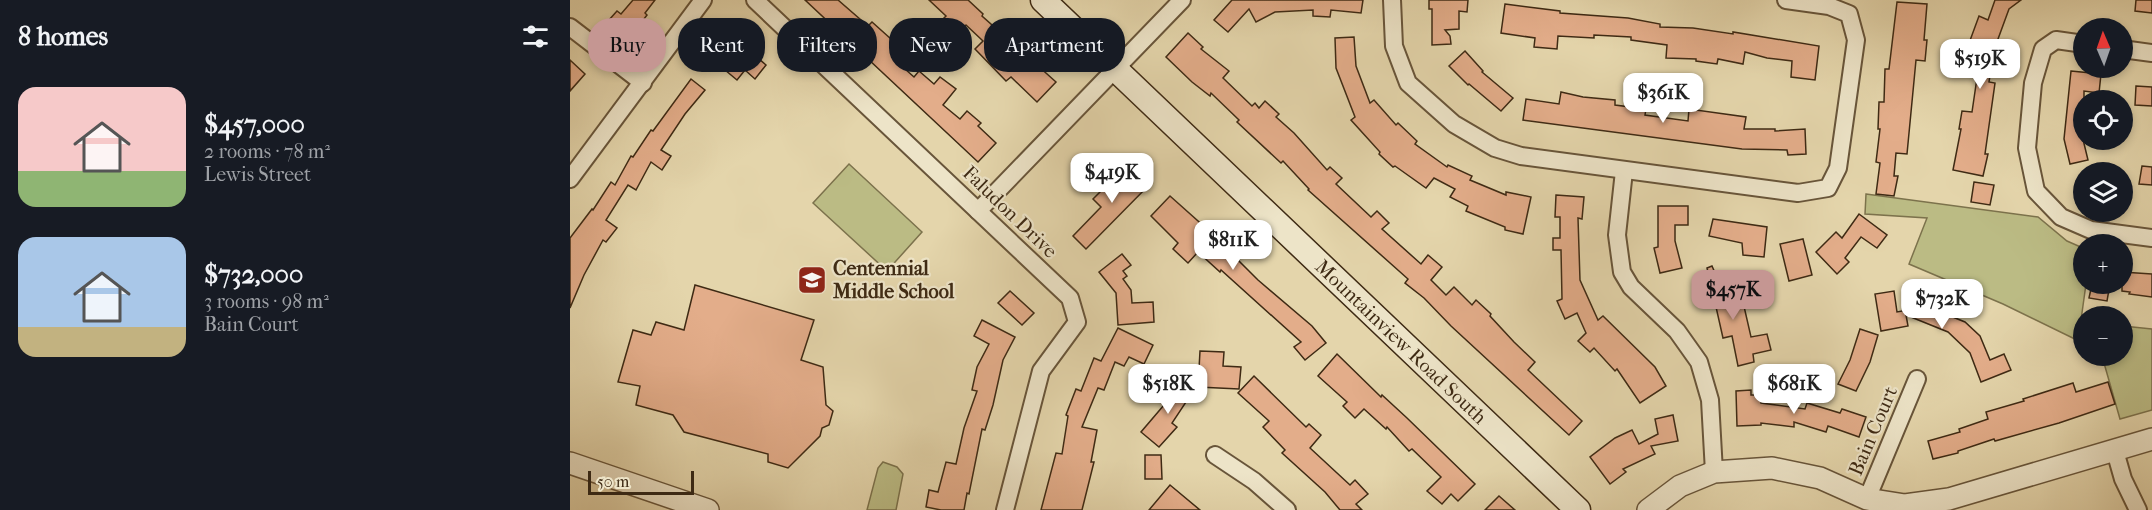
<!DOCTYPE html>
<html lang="en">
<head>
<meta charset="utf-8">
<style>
	body { margin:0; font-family:"IM FELL French Canon",serif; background:#242831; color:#f1f3f6; height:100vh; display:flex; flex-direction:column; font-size:22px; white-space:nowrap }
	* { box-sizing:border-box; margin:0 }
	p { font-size:20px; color:#9ea1a6 }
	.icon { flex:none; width:33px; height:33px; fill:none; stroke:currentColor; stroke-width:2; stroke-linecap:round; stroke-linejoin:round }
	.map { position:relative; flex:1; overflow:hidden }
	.sheet { display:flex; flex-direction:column; background:#171b24; width:570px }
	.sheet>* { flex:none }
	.guide { position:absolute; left:18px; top:18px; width:570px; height:54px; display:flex; gap:12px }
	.needle { width:39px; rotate:358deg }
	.controls { position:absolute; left:1503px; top:18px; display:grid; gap:12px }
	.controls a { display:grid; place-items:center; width:60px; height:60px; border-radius:50%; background:#171b24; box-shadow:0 3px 9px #0003; font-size:30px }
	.scale { position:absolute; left:18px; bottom:15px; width:106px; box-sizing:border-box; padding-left:6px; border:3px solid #3e2a14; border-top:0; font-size:16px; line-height:21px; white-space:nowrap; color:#3e2a14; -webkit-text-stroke:4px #ede4c8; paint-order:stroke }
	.price { position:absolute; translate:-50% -51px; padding:0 14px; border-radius:12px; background:#fff; color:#222; font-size:20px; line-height:39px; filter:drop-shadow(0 2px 3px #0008) }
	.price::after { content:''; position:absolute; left:50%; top:36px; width:18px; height:14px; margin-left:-9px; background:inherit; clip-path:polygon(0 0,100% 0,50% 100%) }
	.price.on { background:#c59692; color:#111 }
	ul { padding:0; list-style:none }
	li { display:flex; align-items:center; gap:18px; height:150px; padding:0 18px }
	li span { display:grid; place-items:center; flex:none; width:168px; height:120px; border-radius:18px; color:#555 }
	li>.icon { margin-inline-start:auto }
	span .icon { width:72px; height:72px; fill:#fffc; stroke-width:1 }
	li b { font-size:26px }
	h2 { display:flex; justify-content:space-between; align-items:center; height:72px; padding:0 18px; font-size:26px }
	.tag { padding:0 21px; border-radius:24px; background:#171b24; box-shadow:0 3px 9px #0003; font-size:21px; line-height:54px }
	.tag.on { background:#c59692; color:#111 }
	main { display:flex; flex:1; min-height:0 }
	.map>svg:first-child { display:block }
</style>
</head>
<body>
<main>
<section class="sheet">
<h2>8 homes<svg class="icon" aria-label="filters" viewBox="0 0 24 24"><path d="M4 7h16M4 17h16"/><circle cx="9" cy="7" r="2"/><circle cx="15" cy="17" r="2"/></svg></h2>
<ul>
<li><span style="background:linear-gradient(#f6c9c9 70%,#8fb573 0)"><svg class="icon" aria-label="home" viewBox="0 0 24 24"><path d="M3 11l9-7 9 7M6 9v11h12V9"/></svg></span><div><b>$457,000</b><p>2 rooms · 78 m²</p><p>Lewis Street</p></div></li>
<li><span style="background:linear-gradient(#a9c7e8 75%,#c2b280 0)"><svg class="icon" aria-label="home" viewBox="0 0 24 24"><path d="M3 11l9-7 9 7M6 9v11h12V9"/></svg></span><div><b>$732,000</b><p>3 rooms · 98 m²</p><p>Bain Court</p></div></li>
</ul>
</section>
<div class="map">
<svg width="1582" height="510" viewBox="0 0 1582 510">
	<rect width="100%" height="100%" fill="#e4d5ab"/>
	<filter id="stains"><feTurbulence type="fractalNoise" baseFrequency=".00333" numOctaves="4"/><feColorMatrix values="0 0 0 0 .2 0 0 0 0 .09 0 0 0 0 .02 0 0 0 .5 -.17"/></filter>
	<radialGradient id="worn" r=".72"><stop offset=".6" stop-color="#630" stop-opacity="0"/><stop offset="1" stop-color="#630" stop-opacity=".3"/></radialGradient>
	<g fill="#bbbb84" stroke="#7c724c" stroke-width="1.5">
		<polygon points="279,164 352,232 317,271 243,203"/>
		<polygon points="1296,194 1468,217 1497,241 1513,248 1514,284 1516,284 1511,320 1513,320 1513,343 1433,304 1339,264 1357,218 1295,214"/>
		<polygon points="1553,326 1582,329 1582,410 1550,419 1532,356 1552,356"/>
		<polygon points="313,462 327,467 333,474 326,510 297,510 308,468"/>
	</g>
	<g fill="#e3ad8a" stroke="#3e2a14" stroke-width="1.5">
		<polygon points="63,0 85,0 75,13 77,15 60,37 39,20 47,11 51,14"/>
		<polygon points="235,0 268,0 298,26 302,22 321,39 325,35 338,48 326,61 344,77 349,71 364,84 370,77 386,89 373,105 390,119 397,111 411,123 408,126 426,143 408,162"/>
		<polygon points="359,0 398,0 413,14 412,16 486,82 467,102 441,77 436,81 405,49 413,41 396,25 387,35 372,20 376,16"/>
		<polygon points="662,0 793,0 791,13 761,10 760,17 743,16 743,10 705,12 686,22 679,9 658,32 644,20"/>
		<polygon points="859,0 898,0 897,12 889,11 889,29 875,30 880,36 881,44 862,45 862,9 859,9"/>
		<polygon points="1425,0 1451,0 1439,9 1424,50 1419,82 1425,83 1415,154 1418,154 1413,176 1383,170 1391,129 1389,129 1392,111 1402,112 1408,71 1389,68 1392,45 1398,46 1409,16 1418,20"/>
		<polygon points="1566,0 1582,0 1582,13 1565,11"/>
		<polygon points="1327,2 1357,4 1354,40 1357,40 1355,61 1346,60 1337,154 1326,153 1324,176 1328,176 1324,196 1306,194 1310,163 1306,162 1310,129 1308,129 1309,102 1314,102 1315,69 1319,69"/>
		<polygon points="935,4 990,11 990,13 1058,18 1090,24 1090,27 1123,28 1163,34 1163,32 1249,46 1245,80 1221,77 1222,61 1197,58 1175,52 1173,64 1148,59 1147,64 1126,61 1126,59 1096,58 1097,45 1061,40 1061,37 1024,35 1024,38 988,36 987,49 964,47 965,38 931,33"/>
		<polygon points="152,32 173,49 175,47 196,65 185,79 175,70 167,80 149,65 147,67 133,55"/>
		<polygon points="618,33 633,47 631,49 659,71 653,78 682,106 685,103 689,108 695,101 709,114 706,117 724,133 757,170 760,167 772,178 766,184 801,217 807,211 819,223 812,229 851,264 858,255 872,267 861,280 876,295 884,287 902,305 906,300 921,314 920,316 944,342 965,362 958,370 1012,421 999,435 881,326 854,298 835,283 838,279 738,190 739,189 713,161 711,163 667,122 669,120 641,93 640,96 622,82 596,57"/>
		<polygon points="784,37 786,66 800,103 804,100 826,125 828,123 847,141 845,144 877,167 878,165 902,176 900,180 936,195 936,192 961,197 953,234 935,230 935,227 896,211 898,206 880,197 885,189 864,178 856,188 825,166 823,167 809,154 810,152 781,120 785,117 766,68 765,38"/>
		<polygon points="895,51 913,71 912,72 943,98 931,111 899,84 898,85 879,66"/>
		<polygon points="0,60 15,74 0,91"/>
		<polygon points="1501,71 1531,74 1529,93 1514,91 1514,127 1510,127 1518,160 1500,164 1494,139"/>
		<polygon points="121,79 135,90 115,114 91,150 101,156 92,170 81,162 66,190 58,185 36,220 47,228 36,242 33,240 14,275 0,308 0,238 22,209 23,210 41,182 45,185 61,156 63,157 81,130 83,131"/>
		<polygon points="1566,86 1582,87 1582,106 1565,105"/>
		<polygon points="991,92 1013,97 1045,100 1045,105 1076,109 1075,115 1118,121 1119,109 1176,117 1174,129 1205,129 1205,131 1235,129 1236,154 1218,155 1217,150 1172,149 953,120 956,99 989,104"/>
		<polygon points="558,164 579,185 516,249 503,236 531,207 523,199"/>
		<polygon points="1572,166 1582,167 1582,185 1569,184"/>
		<polygon points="1404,182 1424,185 1420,205 1401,202"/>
		<polygon points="986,195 1014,197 1012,219 1008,218 1010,280 1028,320 1033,316 1085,367 1096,386 1070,403 1047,369 1045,371 1024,348 1020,352 1008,341 1016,333 1007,313 995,319 987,301 992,299 991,250 983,250 983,238 990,238 990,217 985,217"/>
		<polygon points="600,196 665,254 664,256 688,280 742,326 756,343 735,360 724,347 731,342 651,270 650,272 628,252 618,263 603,249 608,243 581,216"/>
		<polygon points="1088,206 1118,206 1118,225 1105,225 1105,241 1112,268 1090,273 1084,248 1088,247"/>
		<polygon points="1289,214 1317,235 1307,248 1291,237 1275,258 1279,262 1267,274 1246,252 1266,232 1272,238"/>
		<polygon points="1143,219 1197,227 1194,257 1173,255 1172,243 1139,236"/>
		<polygon points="1233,239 1242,275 1219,281 1210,244"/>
		<polygon points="552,254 561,265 553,271 557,276 553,279 561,290 562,303 583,302 584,322 548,325 546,293 529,272"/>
		<polygon points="1142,266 1159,305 1173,302 1181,337 1197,334 1201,350 1183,354 1184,362 1168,366 1162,336 1153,338 1144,298 1132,303 1128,294 1130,281 1139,277 1137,268"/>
		<polygon points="1552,272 1582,274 1582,297 1559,294 1560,292 1552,291"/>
		<polygon points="1522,284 1540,284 1537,301 1519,298"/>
		<polygon points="125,285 244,320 231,360 253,367 256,405 263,411 259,425 252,428 250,436 218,468 198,462 198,454 114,432 103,415 66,405 70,386 48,382 63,330 81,335 86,322 114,330"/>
		<polygon points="440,291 464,313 452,325 428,303"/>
		<polygon points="1324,291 1327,312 1350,308 1358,291 1374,297 1368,311 1395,322 1410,336 1420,360 1434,354 1441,370 1411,382 1400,353 1378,332 1336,315 1338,326 1311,331 1305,294"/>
		<polygon points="412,320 445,337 433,360 423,405 415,430 412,429 399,494 397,493 394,510 371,510 356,507 359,490 368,492 376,462 386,464 394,428 407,391 402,390 407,367 419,344 404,336"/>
		<polygon points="548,328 583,345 574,364 559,357 554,366 545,362 534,390 528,388 512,427 527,430 521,462 524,462 512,510 471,510 486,453 492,454 498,416 496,415 506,389 511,391 524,358 531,361"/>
		<polygon points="1290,329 1308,335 1300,362 1286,391 1268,384 1280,360"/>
		<polygon points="630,351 654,352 653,366 671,367 669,389 628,387"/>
		<polygon points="767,354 811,397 812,395 837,418 905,484 888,501 881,494 872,504 857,491 871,477 842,449 839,451 817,427 816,429 794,409 785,418 773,406 777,402 748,376"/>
		<polygon points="684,376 736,427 739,424 751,435 740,448 780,485 785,480 798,494 786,504 792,510 770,510 755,492 712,453 715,450 693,427 699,421 668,393"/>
		<polygon points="610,381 624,390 602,423 607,427 589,447 571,432 594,405"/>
		<polygon points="1538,382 1545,404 1489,423 1425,441 1424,439 1388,451 1388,453 1363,459 1358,441 1390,432 1389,429 1418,419 1416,412 1454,401 1453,399 1503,383 1506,392"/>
		<polygon points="1181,390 1181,395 1190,395 1191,403 1235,409 1237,403 1270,413 1272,409 1296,417 1289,437 1258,426 1256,432 1224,422 1224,427 1191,423 1191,425 1167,426 1166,391"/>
		<polygon points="1103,415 1108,441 1081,446 1085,454 1053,469 1056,472 1040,484 1020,457 1045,438 1062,430 1069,444 1088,434 1085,419"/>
		<polygon points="575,455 591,455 592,479 575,479"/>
		<polygon points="600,485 630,510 579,510"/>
		<polygon points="929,496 945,510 915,510"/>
	</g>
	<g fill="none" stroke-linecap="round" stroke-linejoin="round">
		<g stroke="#68553a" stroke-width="20">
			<g id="minor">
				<polyline points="185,0 500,298 507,322 471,371 435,510"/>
				<polyline points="822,0 824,46 838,83 884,124 925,148 951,156 1228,193 1258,188 1268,168 1286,40 1279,14 1259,6 1216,0"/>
				<polyline points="0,27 73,83"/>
				<polyline points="1514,44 1486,40 1473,49 1463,83 1457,148 1466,191 1491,217 1521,230 1582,238"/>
				<polyline points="1552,49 1582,53"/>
				<polyline points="1054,171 1047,235 1052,272 1061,287 1107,331 1129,362 1140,400 1144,472"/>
				<polyline points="0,179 133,0"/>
				<polyline points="408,211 612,0"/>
				<polyline points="1545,451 1553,479 1568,510"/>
				<polyline points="645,455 684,481 717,510"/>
				<polyline points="1297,499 1347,379"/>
			</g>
		</g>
		<g stroke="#68553a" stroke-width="24">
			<g id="tertiary">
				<polyline points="0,463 138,510"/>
				<polyline points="1078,510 1110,486 1144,472 1202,468 1250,478 1297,499 1335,505 1379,499 1582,439"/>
			</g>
		</g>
		<g stroke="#3e2a14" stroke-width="27">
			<g id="secondary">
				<path id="s1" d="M473,0L1008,510"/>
			</g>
		</g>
		<use href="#minor" stroke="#ede4c8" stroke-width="16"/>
		<use href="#tertiary" stroke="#ede4c8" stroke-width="21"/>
		<use href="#secondary" stroke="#ede4c8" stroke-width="24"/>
	</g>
	<defs>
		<g id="school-square" transform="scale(1.5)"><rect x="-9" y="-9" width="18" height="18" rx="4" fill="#8f2418" stroke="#ede4c8"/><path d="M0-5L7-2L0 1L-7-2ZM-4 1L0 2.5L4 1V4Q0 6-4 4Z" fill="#fff"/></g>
	</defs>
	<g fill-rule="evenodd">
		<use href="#school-square" x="242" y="280"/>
	</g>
	<g text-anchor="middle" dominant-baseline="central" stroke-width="4.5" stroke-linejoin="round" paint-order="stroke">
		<g font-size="20" fill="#3e2a14" stroke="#ede4c8">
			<text transform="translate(440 212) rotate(44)">Faludon Drive</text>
			<text stroke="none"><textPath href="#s1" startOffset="495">Mountainview Road South</textPath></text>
			<text transform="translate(1303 431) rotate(-67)">Bain Court</text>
		</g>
		<g font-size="20" font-weight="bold" fill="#3e2a14" stroke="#ede4c8" text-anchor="start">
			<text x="263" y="268">Centennial<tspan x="263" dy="23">Middle School</tspan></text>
		</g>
	</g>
	<rect width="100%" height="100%" filter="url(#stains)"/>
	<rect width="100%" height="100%" fill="url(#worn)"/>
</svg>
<div class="controls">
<a><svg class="needle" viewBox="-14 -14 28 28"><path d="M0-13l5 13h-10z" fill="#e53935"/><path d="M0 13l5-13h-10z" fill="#9ea1a6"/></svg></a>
<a><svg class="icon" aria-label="locate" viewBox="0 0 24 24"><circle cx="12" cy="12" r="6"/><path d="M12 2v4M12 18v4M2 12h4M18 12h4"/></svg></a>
<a><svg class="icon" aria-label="layers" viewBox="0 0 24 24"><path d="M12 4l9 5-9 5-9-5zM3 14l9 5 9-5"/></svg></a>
<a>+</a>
<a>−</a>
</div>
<div class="scale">50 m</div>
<b class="price" style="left:1410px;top:90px">$519K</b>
<b class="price" style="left:1093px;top:124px">$361K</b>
<b class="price" style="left:542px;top:204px">$419K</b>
<b class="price" style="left:663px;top:271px">$811K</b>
<b class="price on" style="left:1163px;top:321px">$457K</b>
<b class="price" style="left:1372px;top:330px">$732K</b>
<b class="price" style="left:598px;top:415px">$518K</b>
<b class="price" style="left:1224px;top:415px">$681K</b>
<div class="guide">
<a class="tag on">Buy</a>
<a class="tag">Rent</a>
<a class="tag">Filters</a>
<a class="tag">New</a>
<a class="tag">Apartment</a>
</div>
</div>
</main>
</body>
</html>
